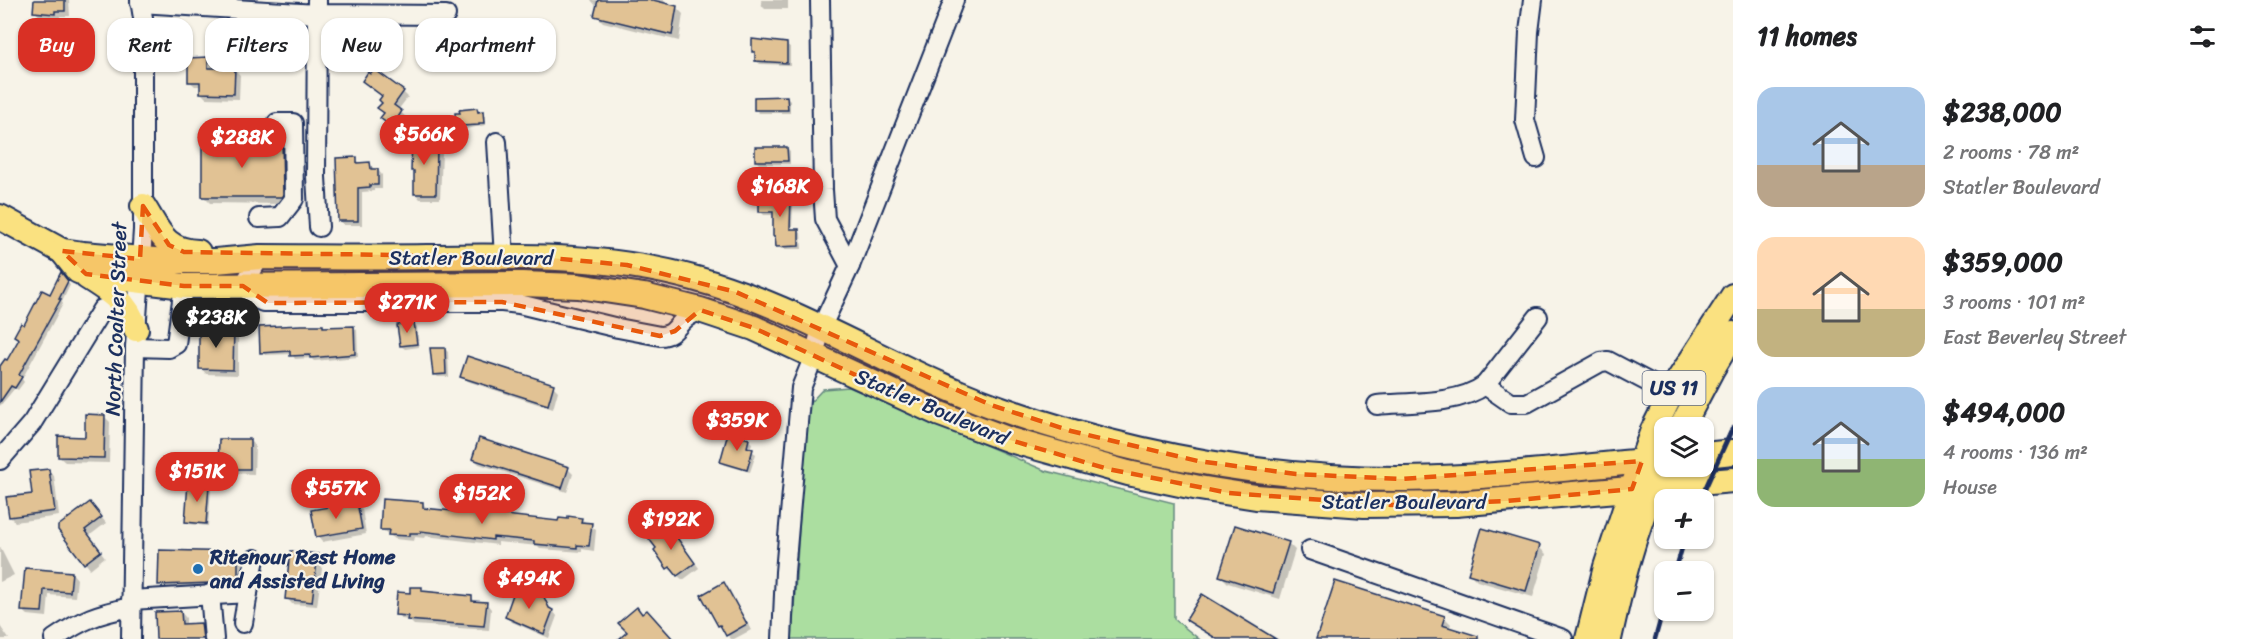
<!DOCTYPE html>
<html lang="en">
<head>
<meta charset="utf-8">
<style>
	body { margin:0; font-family:Sriracha,sans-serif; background:#f6f6f6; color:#202124; height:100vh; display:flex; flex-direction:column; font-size:22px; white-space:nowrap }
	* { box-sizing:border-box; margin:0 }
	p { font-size:20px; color:#757577 }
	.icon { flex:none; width:33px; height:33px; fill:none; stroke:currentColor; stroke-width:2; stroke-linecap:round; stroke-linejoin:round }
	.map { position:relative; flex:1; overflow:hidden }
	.panel { display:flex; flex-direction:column; background:#fff; width:510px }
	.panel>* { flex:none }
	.top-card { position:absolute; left:18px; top:18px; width:570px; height:54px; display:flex; gap:12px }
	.controls { position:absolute; left:1654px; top:417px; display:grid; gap:12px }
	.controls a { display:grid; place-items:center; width:60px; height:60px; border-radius:12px; background:#fff; box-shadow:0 2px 4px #0004; font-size:30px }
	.price { position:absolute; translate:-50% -51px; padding:0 14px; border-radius:21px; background:#d93025; color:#fff; font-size:20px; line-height:39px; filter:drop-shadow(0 2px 3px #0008) }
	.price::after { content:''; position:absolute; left:50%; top:36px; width:18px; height:14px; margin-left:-9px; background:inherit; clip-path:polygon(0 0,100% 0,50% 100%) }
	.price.active { background:#222; color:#fff }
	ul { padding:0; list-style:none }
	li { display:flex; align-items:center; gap:18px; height:150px; padding:0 24px }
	li span { display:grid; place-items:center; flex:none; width:168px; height:120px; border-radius:18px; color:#555 }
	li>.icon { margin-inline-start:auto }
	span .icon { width:72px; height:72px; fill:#fffc; stroke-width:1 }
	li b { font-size:26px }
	h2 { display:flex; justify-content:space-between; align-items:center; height:72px; padding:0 24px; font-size:26px }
	.chip { padding:0 21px; border-radius:18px; background:#fff; box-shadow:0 2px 4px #0004; font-size:21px; line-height:54px }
	.chip.active { background:#d93025; color:#fff }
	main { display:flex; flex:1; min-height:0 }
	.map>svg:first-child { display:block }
</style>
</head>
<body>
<main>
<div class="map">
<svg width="1733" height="639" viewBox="0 0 1733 639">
	<rect width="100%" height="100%" fill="#f7f3e8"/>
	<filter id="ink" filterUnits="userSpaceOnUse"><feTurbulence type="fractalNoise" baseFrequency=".0167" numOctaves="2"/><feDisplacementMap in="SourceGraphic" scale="12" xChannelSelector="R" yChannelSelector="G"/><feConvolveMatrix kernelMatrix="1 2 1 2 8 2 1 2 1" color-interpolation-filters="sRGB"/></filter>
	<g filter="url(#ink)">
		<polygon fill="#abdea0" stroke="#63867f" stroke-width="1.5" points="849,387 1046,471 1174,503 1174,619 1199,639 792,639 807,406 823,389"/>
		<g fill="#0003">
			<polygon points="36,0 69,0 70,16 60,16 60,19 40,17 35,11"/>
			<polygon points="591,0 665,0 664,4 676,7 683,14 679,41 603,22 596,15 598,8"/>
			<polygon points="761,0 788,0 788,9 765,9 762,6"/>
			<polygon points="445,44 449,47 448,72 431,72 428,69"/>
			<polygon points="786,44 790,47 790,65 760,64 756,61 757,54 754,51"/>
			<polygon points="208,59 213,64 213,69 234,69 240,75 239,99 206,98 201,93 201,86 195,86 189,81"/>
			<polygon points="403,92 408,97 398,110 406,117 398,131 387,123 383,97"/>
			<polygon points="787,98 790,101 790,113 759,113 756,110"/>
			<polygon points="477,110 486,116 486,125 466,129 457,123"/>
			<polygon points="432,140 442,154 440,199 420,199 415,193 416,174 412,171"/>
			<polygon points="281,142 288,149 288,204 210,203 203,196"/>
			<polygon points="787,148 790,151 790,164 759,164 756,161"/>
			<polygon points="356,159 361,164 370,164 375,170 378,170 382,175 382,189 374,189 374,191 362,192 362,225 344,225 339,221"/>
			<polygon points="786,196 793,202 792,230 798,230 801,233 802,249 781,249 774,236 774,215 764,215 760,211"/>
			<polygon points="61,275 70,285 62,302 63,304 22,379 24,382 18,390 15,388 0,406 0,374 20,340 16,336 50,296"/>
			<polygon points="414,324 417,327 419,347 405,349 401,346"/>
			<polygon points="353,327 357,330 358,357 314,361 311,358 295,359 292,354 265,355 262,352"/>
			<polygon points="233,330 238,335 238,375 206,374 201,368"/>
			<polygon points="445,349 448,352 449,377 438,377 434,374"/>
			<polygon points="462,376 553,386 558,391 553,409 467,381"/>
			<polygon points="105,417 110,422 109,463 65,462 59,457 86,439"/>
			<polygon points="748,440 752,443 750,450 756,454 750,472 725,465 721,461"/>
			<polygon points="250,441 255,446 254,474 225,473 220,468"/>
			<polygon points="474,459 568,469 573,474 567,492 479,464"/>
			<polygon points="48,470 54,476 59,516 15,522 10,517 34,495"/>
			<polygon points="208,487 211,490 208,526 189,524 186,521"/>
			<polygon points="422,503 428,509 476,515 497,512 502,516 560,522 581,519 596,530 594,551 582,549 582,552 541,549 538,546 498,542 498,545 426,536 425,538 415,537 414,541 395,539 381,529"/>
			<polygon points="357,504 362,509 366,534 322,542 317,536"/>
			<polygon points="95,509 106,523 89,536 105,557 90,569 59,530"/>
			<polygon points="673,532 699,568 683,580 668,568"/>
			<polygon points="1288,543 1295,550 1280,599 1228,583 1221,576"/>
			<polygon points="0,547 14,575 0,582"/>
			<polygon points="1539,547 1546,554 1533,597 1477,581 1470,574"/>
			<polygon points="238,554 243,559 242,587 165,590 160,584"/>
			<polygon points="317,555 323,561 317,606 292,604 287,598"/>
			<polygon points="26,569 72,573 77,579 75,597 49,595 47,617 28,615 22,610"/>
			<polygon points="724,584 729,589 751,630 734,639 731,639 719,625"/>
			<polygon points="421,589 425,592 471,597 477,603 486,603 491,609 489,630 414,625 409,620 402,619 397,614 411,594"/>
			<polygon points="543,598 557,616 549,638 512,622 506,617"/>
			<polygon points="181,612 186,618 186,625 201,624 206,630 207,639 158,639"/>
			<polygon points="1444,617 1451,624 1449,629 1481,639 1318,639"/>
			<polygon points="0,626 9,639 0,639"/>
		</g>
		<g fill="#e1c294" stroke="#1b2f5e" stroke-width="1.5">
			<polygon points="34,0 65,0 65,11 55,11 55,14 33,12"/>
			<polygon points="598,0 653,0 677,6 672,35 594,16"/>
			<polygon points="752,39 787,43 787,63 755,61 755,52 752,52"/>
			<polygon points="427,42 446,43 445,70 427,69"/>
			<polygon points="208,57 208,68 235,68 234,94 200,93 200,82 188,82 188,58"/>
			<polygon points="374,69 404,91 394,105 402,111 392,127 380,118 384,113 377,108 382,103 379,100 382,96 362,81 368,72 370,74"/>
			<polygon points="787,96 788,110 754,110 754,97"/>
			<polygon points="477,108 478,112 483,111 484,123 479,123 479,125 461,126 461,123 455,124 455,113 460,113 459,110"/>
			<polygon points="412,138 433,138 432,147 437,147 436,194 414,194 414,171 411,171"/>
			<polygon points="202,140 282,140 283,195 281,197 202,197"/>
			<polygon points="755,147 787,147 788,161 755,161"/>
			<polygon points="357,157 357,163 370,162 371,169 378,169 378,185 370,185 370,187 358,188 358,221 338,221 336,158"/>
			<polygon points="759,193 787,194 786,197 791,197 790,229 799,229 799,246 776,247 775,236 773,236 773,212 759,212"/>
			<polygon points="61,272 68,281 59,299 61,299 19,375 22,377 15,388 11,386 0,402 0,366 5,359 7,360 19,339 14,336 21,323 24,325 42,290 50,294"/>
			<polygon points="414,322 417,344 400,346 397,325"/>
			<polygon points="301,325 323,325 323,327 354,326 355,354 310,358 310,355 290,356 290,351 260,353 259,327"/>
			<polygon points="199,328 234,329 233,370 199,369"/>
			<polygon points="430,348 445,348 446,374 433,375"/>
			<polygon points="467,356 554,384 548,405 460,377"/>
			<polygon points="85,414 105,415 104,458 58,457 58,436 85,437"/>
			<polygon points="728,433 749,439 747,447 753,449 747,470 720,462"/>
			<polygon points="479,438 569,467 562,488 472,459"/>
			<polygon points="219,439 250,439 250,469 218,469"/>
			<polygon points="49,469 55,511 9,517 6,497 32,494 29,471"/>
			<polygon points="188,483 209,485 206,524 185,522"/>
			<polygon points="382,499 423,502 423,508 474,513 474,510 484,511 484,509 498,510 497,514 558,521 559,518 568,519 568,516 582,518 581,522 592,523 589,546 577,545 577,548 534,544 534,541 493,537 493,540 421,531 421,533 410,533 410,536 388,535 389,530 380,530"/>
			<polygon points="90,502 102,517 85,530 101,551 84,564 58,530 58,526"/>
			<polygon points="357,502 362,529 316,537 311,510"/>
			<polygon points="668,525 695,563 677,576 670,567 667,569 654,550 656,548 649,539"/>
			<polygon points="1235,525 1289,542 1273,593 1219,576"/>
			<polygon points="1482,528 1540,545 1526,591 1468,574"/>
			<polygon points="159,550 238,552 238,582 158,585"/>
			<polygon points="290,551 318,554 312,602 285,599"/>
			<polygon points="25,568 72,572 70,592 44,590 42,612 21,611"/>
			<polygon points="1335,581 1445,616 1442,625 1478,636 1478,639 1316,639"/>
			<polygon points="724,582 747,624 726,636 720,625 718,626 701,595"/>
			<polygon points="516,586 544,597 549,608 553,610 544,634 505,617"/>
			<polygon points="410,587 422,587 422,591 472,596 472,601 487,602 484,626 407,620 408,616 395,615 397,592 410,593"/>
			<polygon points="1202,594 1276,639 1217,639 1186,620"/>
			<polygon points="637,607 642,614 647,610 673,639 619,639 627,632 618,623"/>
			<polygon points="181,611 182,624 201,623 203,639 156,639 155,612"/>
		</g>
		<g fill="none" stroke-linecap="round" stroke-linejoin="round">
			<g stroke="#1b2f5e" stroke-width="22">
				<g id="minor">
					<polyline points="317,0 316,177 319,227"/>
					<polyline points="820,0 823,190 825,219 850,266"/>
					<polyline points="1533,0 1529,32 1525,120 1536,158"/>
					<polyline points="140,3 317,14 446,15"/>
					<polyline points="497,142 504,257"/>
					<polyline points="259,218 280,217 294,199 293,123 277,123"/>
					<path d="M260,257L243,286L256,299L263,302H502L519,304L618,328L660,336C674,336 676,326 686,318C690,315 695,313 700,310"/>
					<polyline points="1538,317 1485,385 1511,403 1527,403 1601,362 1608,361 1671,394"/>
					<polyline points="135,347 169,348 176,344 184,286"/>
					<path d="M1377,405C1410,402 1458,405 1485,385"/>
					<polyline points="0,460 32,423 102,309"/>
					<polyline points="1310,550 1563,639"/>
					<polyline points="210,594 214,639"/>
					<polyline points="131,600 248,593 255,559"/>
					<polyline points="243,623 248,593"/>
					<path d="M54,639C83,619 97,614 131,607"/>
					<polyline points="131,639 135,347 143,230 143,18 140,0"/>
					<polyline points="782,639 785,572 801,388 814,356 821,328 850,266 954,0"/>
				</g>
			</g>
			<g stroke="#1b2f5e" stroke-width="28">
				<g id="major">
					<path d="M143,206C159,231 164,251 198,252"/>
					<path d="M0,217L62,251L83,254L166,261H216L260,257C316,257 371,258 427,257C516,256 606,254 693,278C799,306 891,369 993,406C1124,453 1265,480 1405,479C1492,478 1578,467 1665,459"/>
					<polyline points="62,251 78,271 86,274 184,286 522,284 578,286 644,296 700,310 754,328 940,414 1010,440 1128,473 1199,488 1256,497 1364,505 1456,504 1733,480"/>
					<path d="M87,277C111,292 127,302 136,329"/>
					<polyline points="1681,428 1712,369 1733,334"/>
					<polyline points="1704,455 1733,452"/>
					<polyline points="1588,639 1606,567 1624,512 1653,430 1676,384 1733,296"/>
					<path d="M1609,639C1621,584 1635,526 1659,475"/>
				</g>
			</g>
			<use href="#minor" stroke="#f7f3e8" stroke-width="18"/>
			<use href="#major" stroke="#fae180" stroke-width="24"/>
			<g stroke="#1b2f5e" stroke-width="4.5">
				<polyline points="1700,500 1733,427"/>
				<polyline points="1675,572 1685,538"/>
				<polyline points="1655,639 1665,603"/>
			</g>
		</g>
	</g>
	<path fill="#e8590c" fill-opacity="0.2" stroke="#e8590c" stroke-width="4.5" stroke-dasharray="12 8" stroke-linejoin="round" d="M143,206L169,245L184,252L540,257L627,265L736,292L991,405L1071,431L1198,461L1296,474L1402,479L1642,461L1632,489L1507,501L1391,505L1229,493L1108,469L1010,440L940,414L754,328L700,310L675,331L660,336L502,302L268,303L243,286H184L86,274L62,251L140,259Z"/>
	<circle fill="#1f6fb2" stroke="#f7f3e8" stroke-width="2" cx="198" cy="569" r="6"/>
	<g text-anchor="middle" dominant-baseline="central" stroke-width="4.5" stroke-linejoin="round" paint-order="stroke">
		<rect fill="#f7f3e8" stroke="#5d6a87" stroke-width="1.5" x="1642.5" y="371" width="63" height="34" rx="4.5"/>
		<g font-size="20" font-weight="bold" fill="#1b2f5e">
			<text x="1674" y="388">US 11</text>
		</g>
		<g font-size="21" fill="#1b2f5e" stroke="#f7f3e8">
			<text x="471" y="258">Statler Boulevard</text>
			<text transform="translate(116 319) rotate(-88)">North Coalter Street</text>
			<text transform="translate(932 407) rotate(23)">Statler Boulevard</text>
			<text x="1404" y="502">Statler Boulevard</text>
		</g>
		<g font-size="21" font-weight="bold" fill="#1b2f5e" stroke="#f7f3e8" text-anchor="start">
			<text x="210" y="557">Ritenour Rest Home<tspan x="210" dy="24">and Assisted Living</tspan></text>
		</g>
	</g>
</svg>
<div class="controls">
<a><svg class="icon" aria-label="layers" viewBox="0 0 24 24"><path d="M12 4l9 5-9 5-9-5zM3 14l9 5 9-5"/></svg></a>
<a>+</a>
<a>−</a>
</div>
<b class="price" style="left:424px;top:166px">$566K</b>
<b class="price" style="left:242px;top:169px">$288K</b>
<b class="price" style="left:780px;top:218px">$168K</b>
<b class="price" style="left:407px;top:334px">$271K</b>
<b class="price active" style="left:216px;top:349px">$238K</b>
<b class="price" style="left:737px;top:452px">$359K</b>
<b class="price" style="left:197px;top:503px">$151K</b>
<b class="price" style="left:336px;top:520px">$557K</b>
<b class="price" style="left:482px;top:525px">$152K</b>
<b class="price" style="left:671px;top:551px">$192K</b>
<b class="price" style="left:529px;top:610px">$494K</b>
<div class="top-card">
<a class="chip active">Buy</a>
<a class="chip">Rent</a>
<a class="chip">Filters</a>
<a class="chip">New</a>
<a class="chip">Apartment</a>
</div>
</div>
<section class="panel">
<h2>11 homes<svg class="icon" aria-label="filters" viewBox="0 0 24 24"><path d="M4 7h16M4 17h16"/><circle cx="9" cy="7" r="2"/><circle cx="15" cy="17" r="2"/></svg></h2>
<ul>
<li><span style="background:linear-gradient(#a9c7e8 65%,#b9a48a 0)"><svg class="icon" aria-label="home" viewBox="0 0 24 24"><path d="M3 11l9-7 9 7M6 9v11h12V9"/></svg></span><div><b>$238,000</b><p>2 rooms · 78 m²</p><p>Statler Boulevard</p></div></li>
<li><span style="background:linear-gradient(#ffd9b3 60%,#c2b280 0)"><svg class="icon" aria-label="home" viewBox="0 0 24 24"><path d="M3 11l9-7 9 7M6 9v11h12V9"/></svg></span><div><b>$359,000</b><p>3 rooms · 101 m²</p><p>East Beverley Street</p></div></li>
<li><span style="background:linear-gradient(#a9c7e8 60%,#8fb573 0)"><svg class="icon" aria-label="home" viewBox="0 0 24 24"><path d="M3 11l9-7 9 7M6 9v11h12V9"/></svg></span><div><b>$494,000</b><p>4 rooms · 136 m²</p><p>House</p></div></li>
</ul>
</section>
</main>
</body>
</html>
